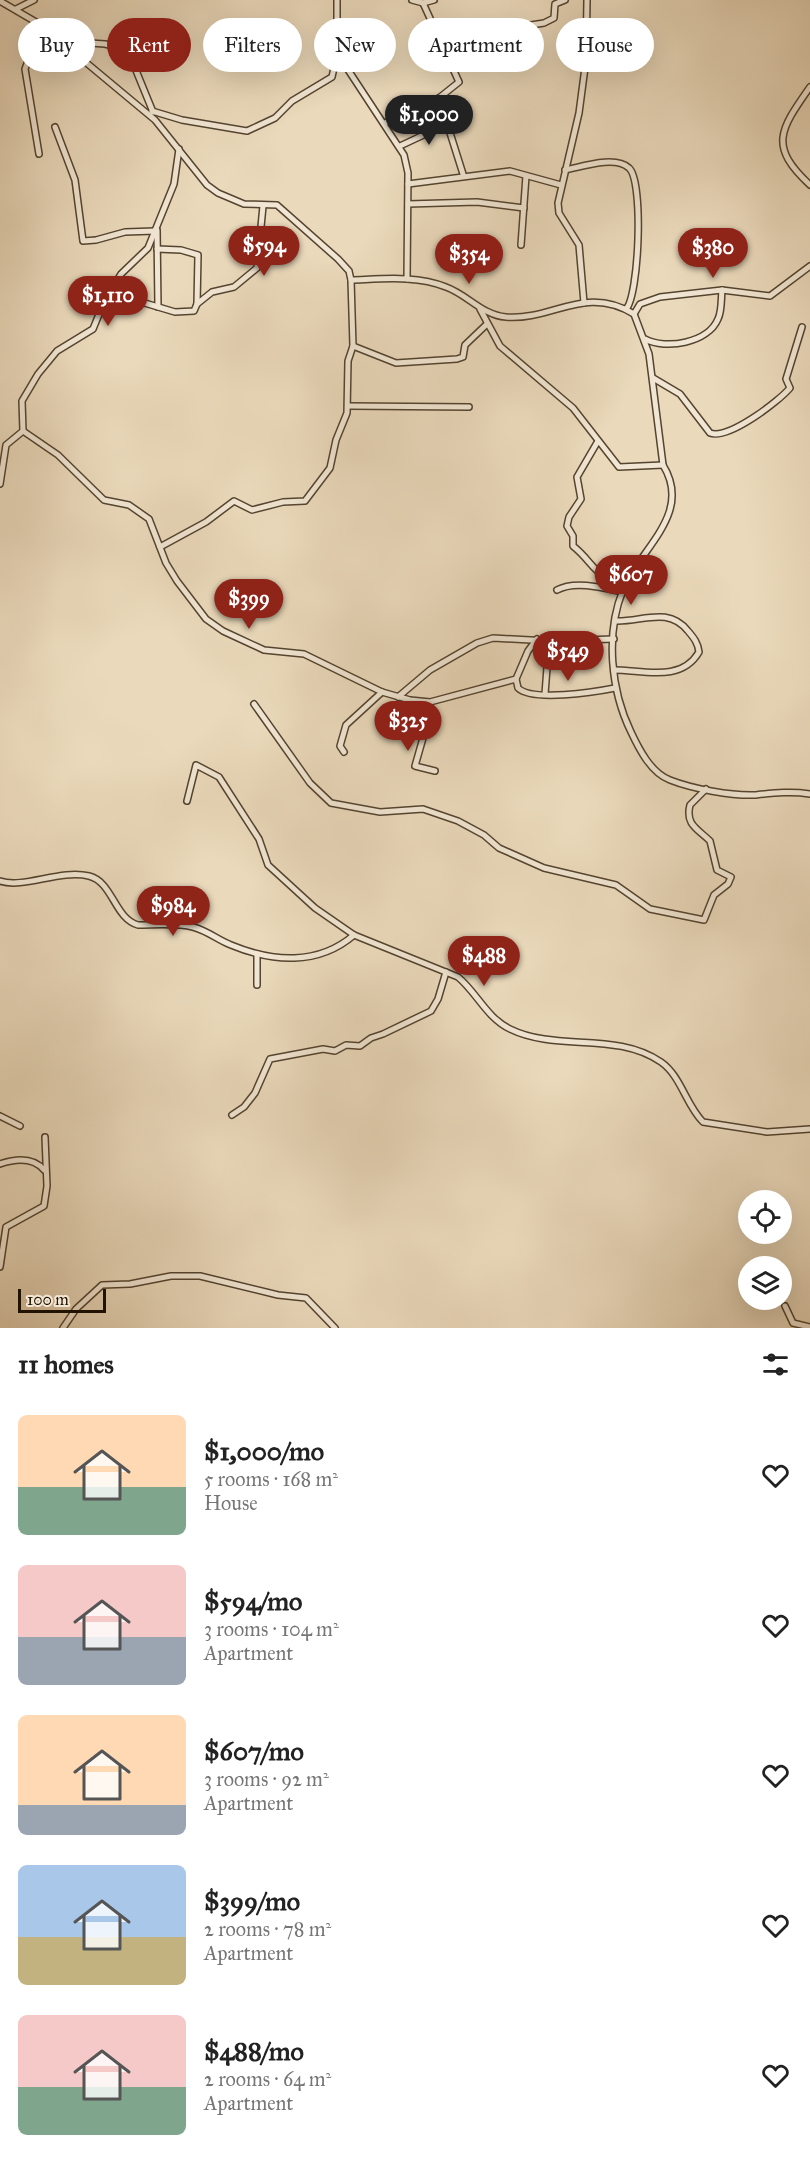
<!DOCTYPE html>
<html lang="en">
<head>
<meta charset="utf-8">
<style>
	body { margin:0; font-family:"IM FELL Great Primer",serif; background:#f6f6f6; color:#222; height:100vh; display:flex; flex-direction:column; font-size:22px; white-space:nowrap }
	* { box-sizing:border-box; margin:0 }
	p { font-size:20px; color:#767676 }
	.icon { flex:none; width:33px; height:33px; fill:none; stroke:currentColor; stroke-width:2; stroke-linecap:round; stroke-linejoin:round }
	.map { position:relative; height:1328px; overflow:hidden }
	.sheet { display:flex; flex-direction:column; background:#fff; flex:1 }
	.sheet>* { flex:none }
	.guide { position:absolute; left:18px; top:18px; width:774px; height:54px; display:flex; gap:12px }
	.buttons { position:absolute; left:738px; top:1190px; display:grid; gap:12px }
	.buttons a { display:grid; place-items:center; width:54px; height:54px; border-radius:50%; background:#fff; box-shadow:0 6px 24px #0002; font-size:30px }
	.scale { position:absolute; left:18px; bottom:15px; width:88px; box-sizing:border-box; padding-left:6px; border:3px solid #221301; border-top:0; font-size:16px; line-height:21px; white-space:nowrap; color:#221301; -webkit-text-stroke:4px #f1e6d3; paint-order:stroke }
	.price { position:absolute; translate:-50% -51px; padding:0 14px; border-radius:21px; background:#8f2418; color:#fff; font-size:20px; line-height:39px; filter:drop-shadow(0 2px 3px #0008) }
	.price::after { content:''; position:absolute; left:50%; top:36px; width:18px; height:14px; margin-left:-9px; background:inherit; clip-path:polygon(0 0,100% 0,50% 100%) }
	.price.selected { background:#222; color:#fff }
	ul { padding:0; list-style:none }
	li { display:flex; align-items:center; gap:18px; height:150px; padding:0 18px }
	li span { display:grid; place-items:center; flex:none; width:168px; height:120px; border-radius:9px; color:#555 }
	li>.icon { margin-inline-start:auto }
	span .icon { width:72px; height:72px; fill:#fffc; stroke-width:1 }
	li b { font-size:26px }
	h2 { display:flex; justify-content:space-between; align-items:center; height:72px; padding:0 18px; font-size:26px }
	.chip { padding:0 21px; border-radius:27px; background:#fff; box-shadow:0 6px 24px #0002; font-size:21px; line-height:54px }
	.chip.selected { background:#8f2418; color:#fff }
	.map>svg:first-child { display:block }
</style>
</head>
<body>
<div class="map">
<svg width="810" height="1328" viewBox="0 0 810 1328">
	<rect width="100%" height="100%" fill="#ead9bb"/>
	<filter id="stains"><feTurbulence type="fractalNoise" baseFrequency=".00333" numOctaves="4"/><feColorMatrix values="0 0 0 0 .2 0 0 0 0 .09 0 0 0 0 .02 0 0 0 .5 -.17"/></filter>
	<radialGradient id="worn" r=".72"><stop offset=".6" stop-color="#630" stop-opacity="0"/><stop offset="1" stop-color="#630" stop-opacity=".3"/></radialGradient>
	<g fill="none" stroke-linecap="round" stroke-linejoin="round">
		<g stroke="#544430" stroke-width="8">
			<g id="street">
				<polyline points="337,0 337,53 404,155 408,173 407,279"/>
				<polyline points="412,0 423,3 434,0"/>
				<polyline points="0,1 41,25 155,120 207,185 218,193 244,204 277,205 338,259 349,271 351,280 353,346 348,361 347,413 336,440 330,468 305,501 283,502 252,510 234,501 206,522 160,547"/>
				<polyline points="16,9 34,0"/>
				<polyline points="441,39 544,23 554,18 555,4 565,0"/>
				<polyline points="61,41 105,44 125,49 135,68 153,112"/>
				<path d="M810,87C780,130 768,146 810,185"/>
				<polyline points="439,98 463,174"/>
				<polyline points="152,111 182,120 247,131 275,118 292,101 332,77 337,54"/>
				<polyline points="385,123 439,98 459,82 423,3"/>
				<polyline points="55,127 75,180 83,241 96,240 125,232 155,231"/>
				<polyline points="400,146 447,124"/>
				<polyline points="39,154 25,69 41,25"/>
				<path d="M565,170C581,167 615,155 629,168C644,181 639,296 626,309"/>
				<polyline points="408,184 510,171 561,185"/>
				<polyline points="408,204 477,202 524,208"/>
				<polyline points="157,230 158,307"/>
				<polyline points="521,245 526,176"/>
				<path d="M351,280C382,279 417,275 446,287C468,295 482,315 506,317C552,321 585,284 634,314L649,354L663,465C693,514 641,547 623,590C605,634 611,691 631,732C639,749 651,773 670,780C693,789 732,796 755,795C774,793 791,791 810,794"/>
				<polyline points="111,293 175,312 194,311 197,304 198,255 181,250 157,249"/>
				<polyline points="584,303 579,245 559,213 558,203 579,113 586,60 587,0"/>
				<polyline points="197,304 212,292 234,287 257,268 263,206"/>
				<polyline points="480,309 500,346 573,408 619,467 663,465"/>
				<polyline points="634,314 640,304 660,297 722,290 770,296 810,266"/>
				<path d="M645,339C666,350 708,343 718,319C722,311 721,299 722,290"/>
				<polyline points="353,346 396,363 457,359 463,357 465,345 487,324"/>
				<path d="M653,378L680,394L710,433C728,440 778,402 790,388L786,379L802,327"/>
				<polyline points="348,406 469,407"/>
				<polyline points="23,431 58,455 104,500 129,505 149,519 166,563 177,581 206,619 223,631 264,650 304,654 382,692 410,700 430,702 516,679 528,651 537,639"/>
				<path d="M598,441L577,477L581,499L569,517L567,526L573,536V546C597,565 594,583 630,576"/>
				<polyline points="0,484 6,445 23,431 22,401 38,374 57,351 93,329 104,302 121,274 148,248 174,184 179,149"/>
				<path d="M557,590C575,580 604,588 622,592"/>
				<path d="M614,670C643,670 681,683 699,652C698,643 694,638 688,631C668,606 642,622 616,621"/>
				<path d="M516,679L518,688C532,702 595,692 615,688"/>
				<polyline points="545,694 549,641"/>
				<polyline points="398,697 430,670 477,643 493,638 549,641 614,639"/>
				<polyline points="428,702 427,724 415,766 435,771"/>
				<path d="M254,704L310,783L331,803L380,812L423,809L458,821L484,835L499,848L544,868L616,885L650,909L704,920L714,895L728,884L731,877L717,870L710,841C698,829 685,825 690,805L706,789"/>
				<polyline points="344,752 340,746 346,725 382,692"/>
				<path d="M187,801L196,765L219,777L259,839L268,865L315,908L354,935L458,977C477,993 487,1018 510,1029C557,1052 616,1031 661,1062C681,1076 686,1105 703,1122L767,1132L810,1129"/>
				<path d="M0,881C24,889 60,869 89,876C113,882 114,918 138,925C155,925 177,923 193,927C208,931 218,940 231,945C272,962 318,966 354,935"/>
				<polyline points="257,954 257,985"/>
				<polyline points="232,1115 244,1107 255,1093 270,1059 323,1049 335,1051 346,1045 360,1046 371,1038 383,1034 431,1011 438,999 446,972"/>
				<polyline points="0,1116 20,1126"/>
				<path d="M0,1164C15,1159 33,1157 44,1170"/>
				<polyline points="0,1267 6,1227 44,1206 47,1186 45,1137"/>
				<polyline points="785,1306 793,1323 810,1327"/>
				<polyline points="63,1328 76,1309 102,1285 130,1284 171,1276 200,1276 278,1295 306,1298 335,1328"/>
			</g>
		</g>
		<use href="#street" stroke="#f1e6d3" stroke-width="5"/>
	</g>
	<rect width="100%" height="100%" filter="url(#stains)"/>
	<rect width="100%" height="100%" fill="url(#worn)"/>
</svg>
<div class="buttons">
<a><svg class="icon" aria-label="locate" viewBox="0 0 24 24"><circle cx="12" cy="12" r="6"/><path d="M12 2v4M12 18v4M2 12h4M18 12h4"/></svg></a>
<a><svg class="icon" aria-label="layers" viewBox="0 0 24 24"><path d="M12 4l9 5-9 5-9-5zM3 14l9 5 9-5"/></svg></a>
</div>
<div class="scale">100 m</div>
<b class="price selected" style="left:429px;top:146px">$1,000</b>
<b class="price" style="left:264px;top:277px">$594</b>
<b class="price" style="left:713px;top:279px">$380</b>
<b class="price" style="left:469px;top:285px">$354</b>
<b class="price" style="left:108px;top:327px">$1,110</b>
<b class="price" style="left:631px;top:606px">$607</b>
<b class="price" style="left:249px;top:630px">$399</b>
<b class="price" style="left:568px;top:682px">$549</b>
<b class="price" style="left:408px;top:752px">$325</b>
<b class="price" style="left:173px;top:937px">$984</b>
<b class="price" style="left:484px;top:987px">$488</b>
<div class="guide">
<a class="chip">Buy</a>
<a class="chip selected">Rent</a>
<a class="chip">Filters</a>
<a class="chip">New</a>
<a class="chip">Apartment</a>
<a class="chip">House</a>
</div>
</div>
<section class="sheet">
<h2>11 homes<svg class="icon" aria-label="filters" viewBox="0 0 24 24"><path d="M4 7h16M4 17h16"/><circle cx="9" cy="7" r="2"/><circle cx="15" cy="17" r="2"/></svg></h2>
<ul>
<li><span style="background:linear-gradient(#ffd9b3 60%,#7fa58c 0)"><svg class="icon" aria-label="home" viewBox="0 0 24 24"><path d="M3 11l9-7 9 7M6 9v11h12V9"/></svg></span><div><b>$1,000/mo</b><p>5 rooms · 168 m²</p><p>House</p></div><svg class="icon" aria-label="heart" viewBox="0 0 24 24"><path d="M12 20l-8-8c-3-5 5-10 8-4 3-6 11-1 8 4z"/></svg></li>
<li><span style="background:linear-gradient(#f6c9c9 60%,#9aa5b1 0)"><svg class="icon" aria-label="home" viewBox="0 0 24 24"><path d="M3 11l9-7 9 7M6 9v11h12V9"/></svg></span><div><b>$594/mo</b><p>3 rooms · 104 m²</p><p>Apartment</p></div><svg class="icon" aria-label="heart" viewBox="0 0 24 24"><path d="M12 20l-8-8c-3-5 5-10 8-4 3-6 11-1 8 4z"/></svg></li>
<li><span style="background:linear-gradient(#ffd9b3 75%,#9aa5b1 0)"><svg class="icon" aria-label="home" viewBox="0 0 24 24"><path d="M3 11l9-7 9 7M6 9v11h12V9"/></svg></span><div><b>$607/mo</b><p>3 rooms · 92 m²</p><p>Apartment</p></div><svg class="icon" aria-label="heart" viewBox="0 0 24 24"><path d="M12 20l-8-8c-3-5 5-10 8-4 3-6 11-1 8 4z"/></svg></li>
<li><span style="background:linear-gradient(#a9c7e8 60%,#c2b280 0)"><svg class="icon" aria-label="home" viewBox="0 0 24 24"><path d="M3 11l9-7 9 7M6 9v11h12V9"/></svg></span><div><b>$399/mo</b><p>2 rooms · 78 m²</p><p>Apartment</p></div><svg class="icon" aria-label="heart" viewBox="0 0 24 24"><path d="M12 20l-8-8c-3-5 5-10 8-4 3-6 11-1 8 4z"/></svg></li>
<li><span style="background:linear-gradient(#f6c9c9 60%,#7fa58c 0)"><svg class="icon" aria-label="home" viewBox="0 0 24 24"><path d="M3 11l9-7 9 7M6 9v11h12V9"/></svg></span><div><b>$488/mo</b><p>2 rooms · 64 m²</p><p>Apartment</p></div><svg class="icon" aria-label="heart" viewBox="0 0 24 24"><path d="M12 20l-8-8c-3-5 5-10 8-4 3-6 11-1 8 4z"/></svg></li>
</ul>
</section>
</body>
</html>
